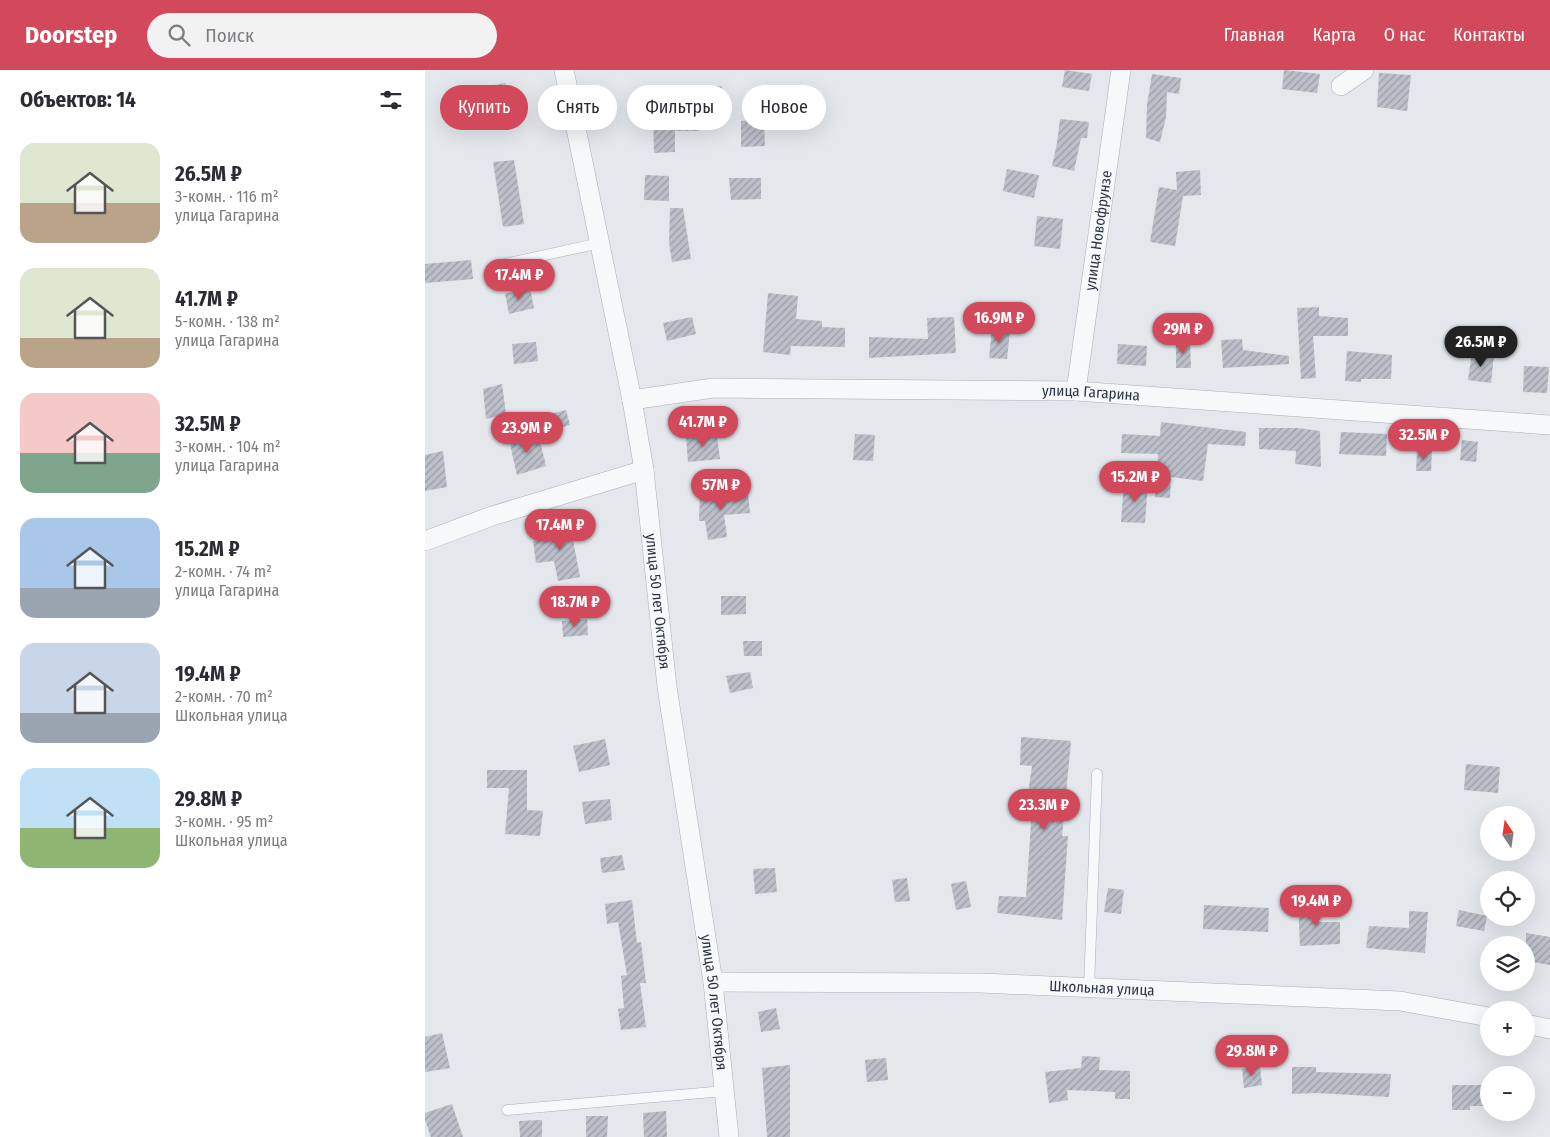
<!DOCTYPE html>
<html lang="ru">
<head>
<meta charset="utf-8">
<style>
	body { margin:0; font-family:"Fira Sans Condensed",sans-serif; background:#f2f2f3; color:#2b2b33; height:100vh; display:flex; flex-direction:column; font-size:19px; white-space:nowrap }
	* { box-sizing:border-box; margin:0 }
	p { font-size:16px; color:#7c7c81 }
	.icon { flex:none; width:28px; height:28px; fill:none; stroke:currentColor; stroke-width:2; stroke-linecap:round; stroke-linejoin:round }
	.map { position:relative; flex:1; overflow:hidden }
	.sheet { display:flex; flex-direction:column; background:#fff; width:425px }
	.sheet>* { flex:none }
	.banner { position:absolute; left:15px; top:15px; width:475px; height:45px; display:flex; gap:10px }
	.needle { width:32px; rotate:347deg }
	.controls { position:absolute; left:1055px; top:736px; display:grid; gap:10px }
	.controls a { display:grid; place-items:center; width:55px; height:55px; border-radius:50%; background:#fff; box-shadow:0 5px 20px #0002; font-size:25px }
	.price { position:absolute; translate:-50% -42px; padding:0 11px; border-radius:18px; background:#d1495b; color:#fff; font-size:16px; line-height:32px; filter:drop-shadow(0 1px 2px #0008) }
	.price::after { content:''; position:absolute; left:50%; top:30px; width:15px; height:11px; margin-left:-8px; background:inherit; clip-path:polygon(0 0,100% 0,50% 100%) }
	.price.on { background:#222; color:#fff }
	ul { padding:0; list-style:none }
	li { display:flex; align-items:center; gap:15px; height:125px; padding:0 20px }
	li span { display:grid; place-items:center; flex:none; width:140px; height:100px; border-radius:15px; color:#555 }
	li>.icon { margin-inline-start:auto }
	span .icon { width:60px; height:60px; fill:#fffc; stroke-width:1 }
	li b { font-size:21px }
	h2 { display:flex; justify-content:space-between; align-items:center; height:60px; padding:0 20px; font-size:21px }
	.tag { padding:0 18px; border-radius:22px; background:#fff; box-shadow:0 5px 20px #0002; font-size:18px; line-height:45px }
	.tag.on { background:#d1495b; color:#fff }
	header { display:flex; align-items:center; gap:30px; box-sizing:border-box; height:70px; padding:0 25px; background:#d1495b; color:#fff }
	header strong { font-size:24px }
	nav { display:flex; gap:28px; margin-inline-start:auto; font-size:18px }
	.search { width:350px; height:45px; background:#f2f2f3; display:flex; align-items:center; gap:12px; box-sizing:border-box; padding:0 18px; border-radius:28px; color:#7c7c81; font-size:19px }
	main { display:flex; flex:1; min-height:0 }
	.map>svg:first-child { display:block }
</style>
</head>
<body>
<header>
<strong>Doorstep</strong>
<div class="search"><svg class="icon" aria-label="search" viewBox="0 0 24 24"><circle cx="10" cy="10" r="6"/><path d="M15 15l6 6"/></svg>Поиск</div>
<nav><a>Главная</a><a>Карта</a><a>О нас</a><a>Контакты</a></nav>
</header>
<main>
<section class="sheet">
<h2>Объектов: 14<svg class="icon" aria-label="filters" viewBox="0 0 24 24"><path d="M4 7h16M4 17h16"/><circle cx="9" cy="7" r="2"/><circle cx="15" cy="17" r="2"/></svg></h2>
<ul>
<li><span style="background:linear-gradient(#dfe7d0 60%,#b9a48a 0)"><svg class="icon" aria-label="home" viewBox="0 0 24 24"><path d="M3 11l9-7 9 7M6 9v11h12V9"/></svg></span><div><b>26.5M ₽</b><p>3-комн. · 116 m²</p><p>улица Гагарина</p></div></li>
<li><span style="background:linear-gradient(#dfe7d0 70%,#b9a48a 0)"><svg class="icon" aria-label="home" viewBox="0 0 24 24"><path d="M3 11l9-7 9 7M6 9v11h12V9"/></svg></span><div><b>41.7M ₽</b><p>5-комн. · 138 m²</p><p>улица Гагарина</p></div></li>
<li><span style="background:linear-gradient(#f6c9c9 60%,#7fa58c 0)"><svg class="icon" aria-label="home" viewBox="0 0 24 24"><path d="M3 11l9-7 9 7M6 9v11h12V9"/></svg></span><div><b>32.5M ₽</b><p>3-комн. · 104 m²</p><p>улица Гагарина</p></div></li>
<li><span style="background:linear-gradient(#a9c7e8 70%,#9aa5b1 0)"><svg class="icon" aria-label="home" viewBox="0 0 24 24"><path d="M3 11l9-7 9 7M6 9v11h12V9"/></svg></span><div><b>15.2M ₽</b><p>2-комн. · 74 m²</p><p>улица Гагарина</p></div></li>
<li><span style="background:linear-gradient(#c9d6e8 70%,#9aa5b1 0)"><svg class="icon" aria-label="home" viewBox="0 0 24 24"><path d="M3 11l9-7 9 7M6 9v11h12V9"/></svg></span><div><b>19.4M ₽</b><p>2-комн. · 70 m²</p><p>Школьная улица</p></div></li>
<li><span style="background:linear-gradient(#bfe0f5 60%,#8fb573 0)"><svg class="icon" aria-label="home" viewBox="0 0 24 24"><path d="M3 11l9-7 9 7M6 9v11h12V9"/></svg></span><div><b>29.8M ₽</b><p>3-комн. · 95 m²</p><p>Школьная улица</p></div></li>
</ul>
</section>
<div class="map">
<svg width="1125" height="1067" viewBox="0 0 1125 1067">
	<defs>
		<pattern id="building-hatch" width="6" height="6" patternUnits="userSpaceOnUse" patternTransform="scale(1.25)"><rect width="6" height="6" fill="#bbc0ca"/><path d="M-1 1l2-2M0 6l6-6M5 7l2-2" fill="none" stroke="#989da6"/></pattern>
	</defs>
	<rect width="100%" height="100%" fill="#e4e7ec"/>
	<g fill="url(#building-hatch)">
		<polygon points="640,0 667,4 664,21 637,17"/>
		<polygon points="859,0 895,4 892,23 857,19"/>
		<polygon points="954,3 986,5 982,41 952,37"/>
		<polygon points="727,4 756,8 754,24 742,22 741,47 735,72 721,68 722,35"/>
		<polygon points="81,13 86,40 54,45 49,18"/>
		<polygon points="297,16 296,35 273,35 274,61 250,61 250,82 229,83 228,46 242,45 242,17"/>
		<polygon points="339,49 340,76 316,77 316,51"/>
		<polygon points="635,49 664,52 662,68 656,68 649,101 627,96 632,73"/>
		<polygon points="89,90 99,154 78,157 68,92"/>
		<polygon points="582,99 614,105 609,128 578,121"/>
		<polygon points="775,100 776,125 758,126 750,176 725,172 734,117 752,120 751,102"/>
		<polygon points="220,105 244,106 244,131 219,130"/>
		<polygon points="304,108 336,108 336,129 306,130"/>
		<polygon points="245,138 258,138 266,189 247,192 244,173"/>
		<polygon points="612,146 638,149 635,179 609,176"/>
		<polygon points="46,190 48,209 0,213 0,194"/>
		<polygon points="105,218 109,238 84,244 80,224"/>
		<polygon points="343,223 373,226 371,249 397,251 397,257 420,258 420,277 366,276 365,285 338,282"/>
		<polygon points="894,237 894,246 923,248 923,266 888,266 891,308 876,309 872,238"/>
		<polygon points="267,247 271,264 242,271 238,253"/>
		<polygon points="529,247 531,283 444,288 444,267 503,269 502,248"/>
		<polygon points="567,259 585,261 582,289 564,288"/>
		<polygon points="817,269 818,280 864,286 864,294 798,298 796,270"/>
		<polygon points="111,272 113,291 89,294 87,274"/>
		<polygon points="765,272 766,298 751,298 751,273"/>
		<polygon points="693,274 722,276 721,296 692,294"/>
		<polygon points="922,281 967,285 966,309 936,309 936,312 920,311"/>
		<polygon points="1047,282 1069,285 1066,313 1043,310"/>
		<polygon points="1099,296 1124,297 1122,323 1098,322"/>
		<polygon points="77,314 81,344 61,349 58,319"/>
		<polygon points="141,340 145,355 125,360 121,345"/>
		<polygon points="736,352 821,362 820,376 783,374 778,411 746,407 745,428 730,427 733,384 696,383 697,364 735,366"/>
		<polygon points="834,358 873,358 895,361 896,397 870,394 871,381 834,379"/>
		<polygon points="916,362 962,364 961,386 914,384"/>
		<polygon points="113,363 121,396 92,405 84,370"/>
		<polygon points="430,364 450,365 448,391 428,390"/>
		<polygon points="292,365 295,389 263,392 261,367"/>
		<polygon points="1037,370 1053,372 1051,392 1035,390"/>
		<polygon points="992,380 1007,381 1006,401 991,401"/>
		<polygon points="18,381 22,417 0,421 0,385"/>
		<polygon points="699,412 723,413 720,453 696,452"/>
		<polygon points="275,422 301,422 301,425 323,423 325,443 299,445 302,467 283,470 280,451 274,451"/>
		<polygon points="149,452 152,469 148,470 155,507 133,511 129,491 111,493 108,471 126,469 124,456"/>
		<polygon points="296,526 321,526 321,544 296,545"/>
		<polygon points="162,549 163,565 138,567 137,551"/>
		<polygon points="318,571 337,571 337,586 319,586"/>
		<polygon points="325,602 328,618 305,623 301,606"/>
		<polygon points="596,667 646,671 637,766 643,766 637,850 572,843 574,826 601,827 607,739 601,739 607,696 595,695"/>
		<polygon points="180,669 185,695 154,702 148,676"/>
		<polygon points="1041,694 1075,697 1073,723 1039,720"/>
		<polygon points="62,700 102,700 102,740 118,741 115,766 80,764 84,718 62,718"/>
		<polygon points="185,729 187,750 160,754 157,732"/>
		<polygon points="197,785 200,800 177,803 175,788"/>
		<polygon points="350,798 352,822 330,824 328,799"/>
		<polygon points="482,808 485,831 470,832 467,810"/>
		<polygon points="541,811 546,837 531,840 526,814"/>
		<polygon points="683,818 699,820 696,844 679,842"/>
		<polygon points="207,830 212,873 216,872 221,913 215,913 221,957 196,960 193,939 199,938 196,906 202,905 193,852 182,854 180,834"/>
		<polygon points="892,831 894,852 915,852 915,874 875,876 873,833"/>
		<polygon points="779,835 844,838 843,862 778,859"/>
		<polygon points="1034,840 1062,846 1059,861 1031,856"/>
		<polygon points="984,841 1003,842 1000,883 941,878 944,856 984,858"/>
		<polygon points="1101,863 1125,867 1125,895 1101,891"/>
		<polygon points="351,938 355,959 336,962 333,942"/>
		<polygon points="17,963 25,998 0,1002 0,967"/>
		<polygon points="657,986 675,987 674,1000 705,1001 705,1029 690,1029 690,1022 642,1020 643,1030 624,1033 620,1002 656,998"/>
		<polygon points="461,988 463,1010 442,1012 440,990"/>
		<polygon points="365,995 365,1067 342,1067 337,998"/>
		<polygon points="835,996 837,1015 819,1018 817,999"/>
		<polygon points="867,997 891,997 891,1002 966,1004 964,1027 891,1023 867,1024"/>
		<polygon points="1027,1015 1064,1015 1064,1036 1045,1036 1045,1040 1027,1040"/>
		<polygon points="27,1034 38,1067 6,1067 0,1050 0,1043"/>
		<polygon points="241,1041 242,1067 219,1067 218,1043"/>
		<polygon points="161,1046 183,1046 182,1067 161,1067"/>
		<polygon points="117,1050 117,1067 95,1067 94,1051"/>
	</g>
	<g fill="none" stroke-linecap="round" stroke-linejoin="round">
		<g stroke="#a9aeb7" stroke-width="11">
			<g id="service">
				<polyline points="75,195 175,173"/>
				<polyline points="664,918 672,704"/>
				<polyline points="82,1040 299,1021"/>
			</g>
		</g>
		<g stroke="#a9aeb7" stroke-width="20">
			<g id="minor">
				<path id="s1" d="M139,0L207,330L219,400L242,617L288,912L304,1067"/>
				<polyline points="916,16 939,0"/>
				<path id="s2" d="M651,321L696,0"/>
				<path id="s3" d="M207,330L288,318L651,321L1125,355"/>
				<polyline points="0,471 67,446 219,400"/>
				<path id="s4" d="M288,912L555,913L975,931L1064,947"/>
				<polyline points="1101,954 1125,959"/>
			</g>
		</g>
		<use href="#service" stroke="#f7f8fa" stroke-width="10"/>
		<use href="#minor" stroke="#f7f8fa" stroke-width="19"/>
	</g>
	<g text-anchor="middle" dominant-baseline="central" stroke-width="4.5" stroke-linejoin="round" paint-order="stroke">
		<g font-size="15" fill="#2b3445" stroke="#f4f6f9">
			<text stroke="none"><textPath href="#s2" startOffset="162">улица Новофрунзе</textPath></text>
			<text stroke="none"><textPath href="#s3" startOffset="460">улица Гагарина</textPath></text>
			<text stroke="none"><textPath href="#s1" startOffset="540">улица 50 лет Октября</textPath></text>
			<text stroke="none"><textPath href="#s4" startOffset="389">Школьная улица</textPath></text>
			<text stroke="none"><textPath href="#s1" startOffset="945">улица 50 лет Октября</textPath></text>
		</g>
	</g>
</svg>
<div class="controls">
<a><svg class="needle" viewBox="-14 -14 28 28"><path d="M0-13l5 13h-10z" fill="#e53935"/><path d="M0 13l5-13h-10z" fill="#7c7c81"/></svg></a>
<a><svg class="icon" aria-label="locate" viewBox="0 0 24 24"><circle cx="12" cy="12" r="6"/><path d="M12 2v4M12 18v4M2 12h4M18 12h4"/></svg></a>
<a><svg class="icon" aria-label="layers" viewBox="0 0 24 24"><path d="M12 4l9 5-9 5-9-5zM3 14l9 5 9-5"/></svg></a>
<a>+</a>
<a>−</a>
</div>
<b class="price" style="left:94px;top:231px">17.4M ₽</b>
<b class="price" style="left:574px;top:274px">16.9M ₽</b>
<b class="price" style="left:758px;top:285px">29M ₽</b>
<b class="price on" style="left:1056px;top:298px">26.5M ₽</b>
<b class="price" style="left:278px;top:378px">41.7M ₽</b>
<b class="price" style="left:102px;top:384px">23.9M ₽</b>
<b class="price" style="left:999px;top:391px">32.5M ₽</b>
<b class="price" style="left:710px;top:433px">15.2M ₽</b>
<b class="price" style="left:296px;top:441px">57M ₽</b>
<b class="price" style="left:135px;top:481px">17.4M ₽</b>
<b class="price" style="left:150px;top:558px">18.7M ₽</b>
<b class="price" style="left:619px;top:761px">23.3M ₽</b>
<b class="price" style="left:891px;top:857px">19.4M ₽</b>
<b class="price" style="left:827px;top:1007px">29.8M ₽</b>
<div class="banner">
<a class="tag on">Купить</a>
<a class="tag">Снять</a>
<a class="tag">Фильтры</a>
<a class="tag">Новое</a>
</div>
</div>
</main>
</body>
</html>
